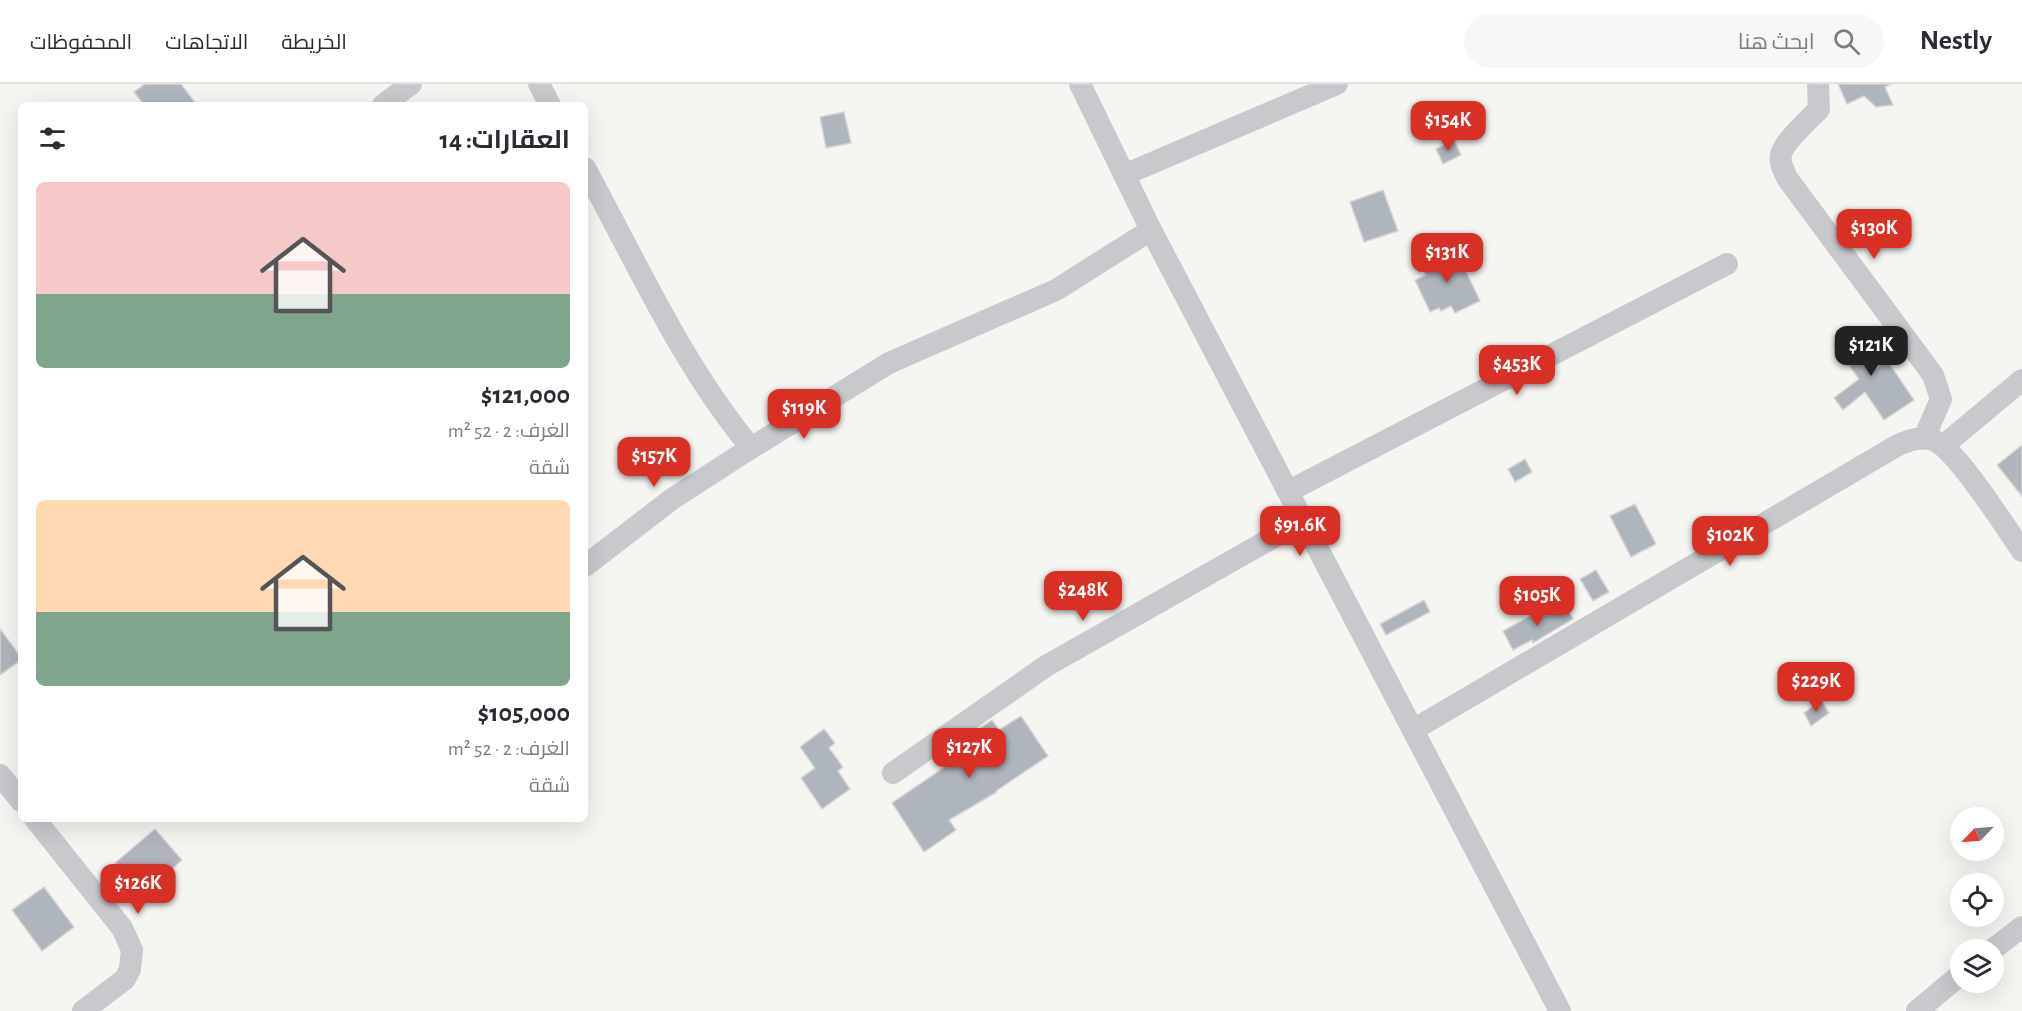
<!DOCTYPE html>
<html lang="ar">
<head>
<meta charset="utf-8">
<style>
	body { margin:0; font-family:"Alegreya Sans",Cairo,sans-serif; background:#f7f7f7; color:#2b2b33; direction:rtl; height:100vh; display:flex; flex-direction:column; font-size:22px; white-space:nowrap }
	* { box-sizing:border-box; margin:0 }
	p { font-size:20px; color:#7c7c81 }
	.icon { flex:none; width:33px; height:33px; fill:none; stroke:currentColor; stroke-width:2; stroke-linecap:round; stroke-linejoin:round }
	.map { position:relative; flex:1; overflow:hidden; direction:ltr }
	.details { position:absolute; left:18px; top:18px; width:570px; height:720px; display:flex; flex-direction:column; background:#fff; border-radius:9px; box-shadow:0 6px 24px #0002; direction:rtl }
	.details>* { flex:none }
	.needle { width:39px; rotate:245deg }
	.tools { position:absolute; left:1950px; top:723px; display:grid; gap:12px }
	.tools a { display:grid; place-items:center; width:54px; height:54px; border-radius:50%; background:#fff; box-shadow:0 6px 24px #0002; font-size:30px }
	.price { position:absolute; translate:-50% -51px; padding:0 14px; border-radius:12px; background:#d93025; color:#fff; font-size:20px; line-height:39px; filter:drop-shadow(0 2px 3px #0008) }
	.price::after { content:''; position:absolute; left:50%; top:36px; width:18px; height:14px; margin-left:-9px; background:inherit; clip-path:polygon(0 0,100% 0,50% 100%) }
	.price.active { background:#222; color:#fff }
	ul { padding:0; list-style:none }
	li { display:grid; align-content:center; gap:12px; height:318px; padding:0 18px }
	li span { display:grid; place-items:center; height:186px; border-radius:9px; color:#555 }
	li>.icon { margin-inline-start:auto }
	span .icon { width:108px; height:108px; fill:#fffc; stroke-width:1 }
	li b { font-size:26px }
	h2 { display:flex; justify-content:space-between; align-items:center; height:72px; padding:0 18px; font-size:26px }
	header { display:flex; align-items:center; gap:36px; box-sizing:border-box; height:84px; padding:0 30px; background:#fff; border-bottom:2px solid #e1e1e2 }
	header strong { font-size:28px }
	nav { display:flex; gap:33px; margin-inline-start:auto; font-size:21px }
	.search { width:420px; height:54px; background:#f7f7f7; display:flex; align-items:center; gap:15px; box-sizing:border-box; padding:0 21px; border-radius:33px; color:#7c7c81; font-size:22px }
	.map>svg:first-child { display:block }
</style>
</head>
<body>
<header>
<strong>Nestly</strong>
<div class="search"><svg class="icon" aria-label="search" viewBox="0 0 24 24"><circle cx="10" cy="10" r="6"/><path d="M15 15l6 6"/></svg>ابحث هنا</div>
<nav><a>الخريطة</a><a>الاتجاهات</a><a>المحفوظات</a></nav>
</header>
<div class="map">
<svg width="2022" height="927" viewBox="0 0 2022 927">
	<rect width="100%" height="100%" fill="#f5f5f1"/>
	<g fill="#afb5bc" stroke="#d6d6d4" stroke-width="1.5">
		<polygon points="145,0 181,0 197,21 144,21 134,8"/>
		<polygon points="1838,0 1891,0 1885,3 1893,21 1876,23 1864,12 1847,20"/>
		<polygon points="844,28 851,59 826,64 820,33"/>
		<polygon points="1454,56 1461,71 1443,80 1436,65"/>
		<polygon points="1383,106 1398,147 1364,158 1350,118"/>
		<polygon points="1455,164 1480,217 1455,229 1451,222 1441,227 1439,224 1430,228 1415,196 1426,191 1421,180"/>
		<polygon points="1858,243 1864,247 1874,258 1875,285 1887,276 1914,316 1884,336 1865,308 1843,326 1834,314 1859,295 1834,260"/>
		<polygon points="2022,361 2022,412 1997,381"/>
		<polygon points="1525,375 1532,388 1515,398 1508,385"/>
		<polygon points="1635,420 1656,460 1631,473 1610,432"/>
		<polygon points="1596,486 1609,508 1593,517 1580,495"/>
		<polygon points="1424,516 1430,528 1386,551 1380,540"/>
		<polygon points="1565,520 1573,535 1533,559 1532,556 1513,566 1503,547 1539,527 1542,533"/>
		<polygon points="0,545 21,573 21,576 0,591"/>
		<polygon points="1821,616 1829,629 1811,642 1804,629"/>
		<polygon points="1021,632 1048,672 996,707 997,708 949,736 956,746 924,768 892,719 958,674 952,664 992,636 999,646"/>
		<polygon points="824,645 835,659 829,664 843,683 838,687 850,705 822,725 801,694 815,684 800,663"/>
		<polygon points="155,745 182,776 143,811 115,779"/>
		<polygon points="44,803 74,843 42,867 12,826"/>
	</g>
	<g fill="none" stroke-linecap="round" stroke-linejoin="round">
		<g stroke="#c7c9cd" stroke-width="22">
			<polyline points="539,0 550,21"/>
			<polyline points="1080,0 1151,146 1560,927"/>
			<path d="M1818,0L1819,25C1809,36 1783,58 1781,71C1779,79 1784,86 1787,94L1933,291L1941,315L1924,354"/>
			<polyline points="383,21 411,0"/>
			<path d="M585,84C637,179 681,279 751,364L889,279L1056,206L1151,146"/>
			<polyline points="1124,91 1337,0"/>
			<polyline points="1943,362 2022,296"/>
			<polyline points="1289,407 1727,180"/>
			<polyline points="585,482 672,415 751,364"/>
			<path d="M1413,646L1898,361C1910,356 1920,352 1933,356C1956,364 2006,444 2022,467"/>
			<polyline points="893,689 1046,582 1304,436"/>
			<polyline points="0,691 21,717"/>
			<polyline points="35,735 122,844 132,866 130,885 125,895 83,927"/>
			<polyline points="1992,866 2022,843"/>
			<polyline points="1917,927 1960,891"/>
		</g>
	</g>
</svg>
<div class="tools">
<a><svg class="needle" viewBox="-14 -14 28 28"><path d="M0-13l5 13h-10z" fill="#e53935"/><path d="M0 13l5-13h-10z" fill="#7c7c81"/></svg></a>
<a><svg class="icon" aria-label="locate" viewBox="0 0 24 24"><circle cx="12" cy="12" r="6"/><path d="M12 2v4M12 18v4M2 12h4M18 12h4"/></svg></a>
<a><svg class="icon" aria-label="layers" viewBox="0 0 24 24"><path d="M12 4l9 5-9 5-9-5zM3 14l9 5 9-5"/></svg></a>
</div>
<b class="price" style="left:1448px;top:68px">$154K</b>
<b class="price" style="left:1874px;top:176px">$130K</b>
<b class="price" style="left:1447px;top:200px">$131K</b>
<b class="price active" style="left:1871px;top:293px">$121K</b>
<b class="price" style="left:1517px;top:312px">$453K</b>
<b class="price" style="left:804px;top:356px">$119K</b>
<b class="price" style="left:654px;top:404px">$157K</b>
<b class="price" style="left:1300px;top:473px">$91.6K</b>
<b class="price" style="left:1730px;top:483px">$102K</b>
<b class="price" style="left:1083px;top:538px">$248K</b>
<b class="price" style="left:1537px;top:543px">$105K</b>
<b class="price" style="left:1816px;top:629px">$229K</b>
<b class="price" style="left:969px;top:695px">$127K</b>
<b class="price" style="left:138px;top:831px">$126K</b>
<section class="details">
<h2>العقارات: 14<svg class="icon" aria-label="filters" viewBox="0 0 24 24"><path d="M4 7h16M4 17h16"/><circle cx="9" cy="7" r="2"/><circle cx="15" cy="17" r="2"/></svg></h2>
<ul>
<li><span style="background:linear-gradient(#f6c9c9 60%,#7fa58c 0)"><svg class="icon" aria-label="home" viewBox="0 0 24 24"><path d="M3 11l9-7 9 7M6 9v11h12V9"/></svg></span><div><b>$121,000</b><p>الغرف: 2 · 52 m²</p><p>شقة</p></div></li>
<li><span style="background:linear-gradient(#ffd9b3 60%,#7fa58c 0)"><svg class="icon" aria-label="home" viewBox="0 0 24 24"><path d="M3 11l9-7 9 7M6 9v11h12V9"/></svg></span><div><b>$105,000</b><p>الغرف: 2 · 52 m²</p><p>شقة</p></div></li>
</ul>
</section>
</div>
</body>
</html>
